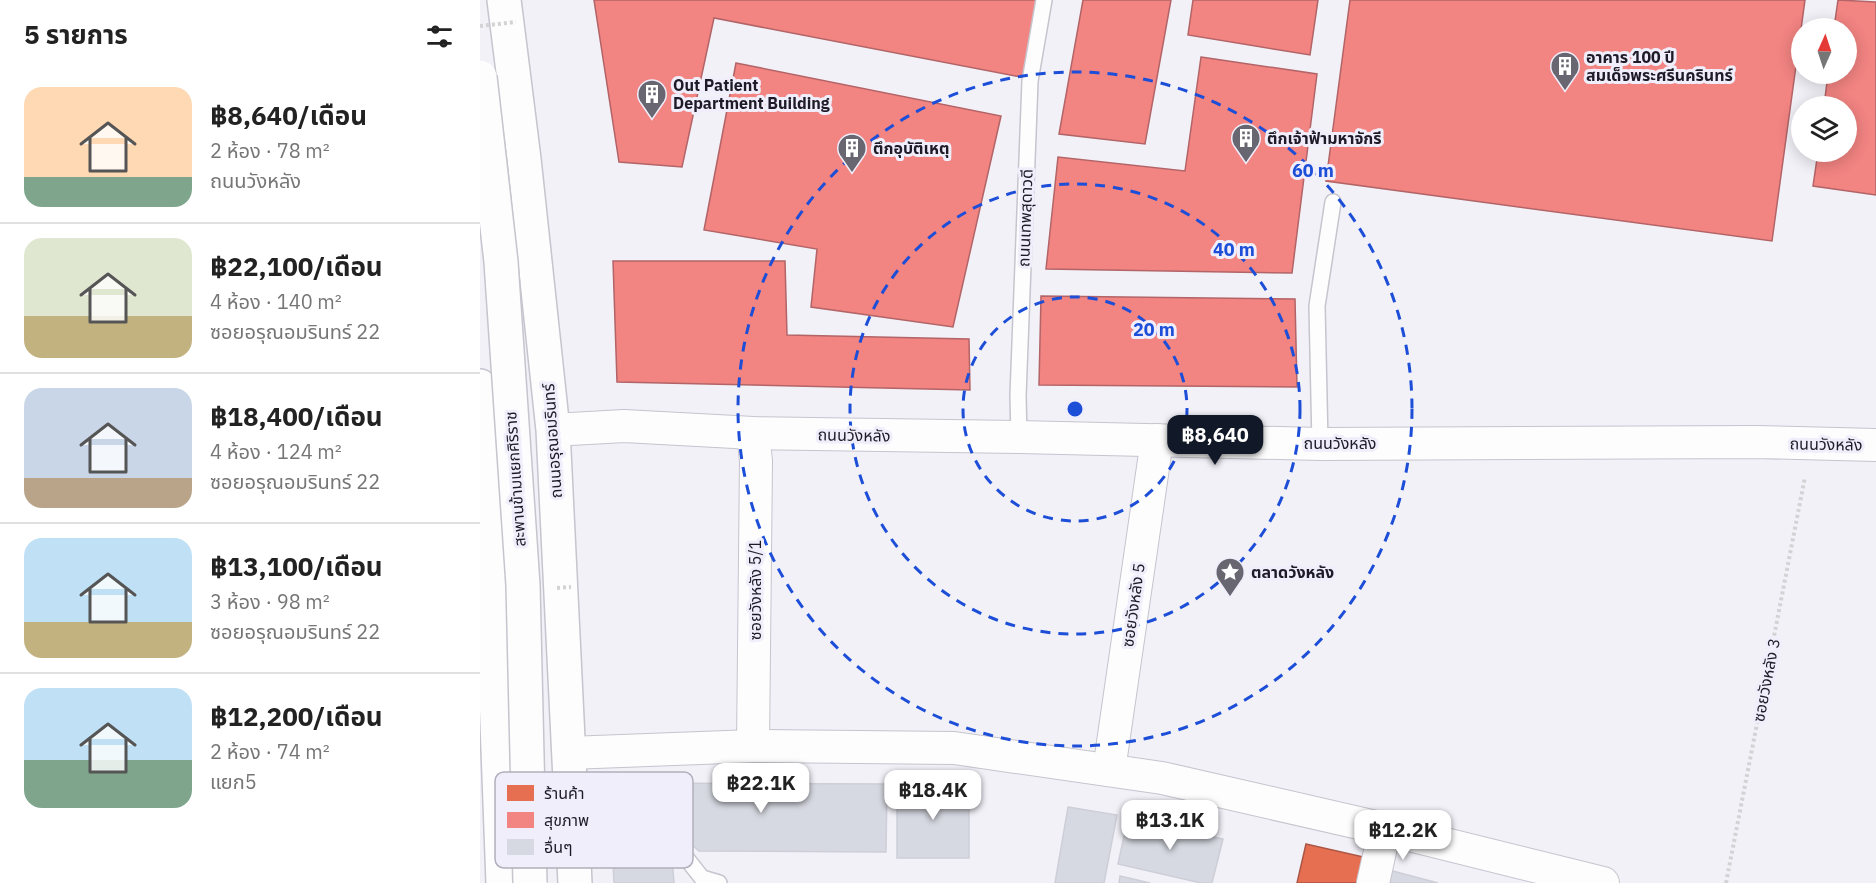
<!DOCTYPE html>
<html lang="th">
<head>
<meta charset="utf-8">
<style>
	body { margin:0; font-family:"IBM Plex Sans","Noto Sans Thai",sans-serif; background:#f2f2f2; color:#222; height:100vh; display:flex; flex-direction:column; font-size:22px; white-space:nowrap }
	* { box-sizing:border-box; margin:0 }
	p { font-size:20px; color:#767676 }
	.icon { flex:none; width:33px; height:33px; fill:none; stroke:currentColor; stroke-width:2; stroke-linecap:round; stroke-linejoin:round }
	.map { position:relative; flex:1; overflow:hidden }
	.drawer { display:flex; flex-direction:column; background:#fff; width:480px }
	.drawer>* { flex:none }
	.needle { width:39px; rotate:3deg }
	.controls { position:absolute; left:1311px; top:18px; display:grid; gap:12px }
	.controls a { display:grid; place-items:center; width:66px; height:66px; border-radius:50%; background:#fff; box-shadow:0 3px 15px #0003; font-size:30px }
	.price { position:absolute; translate:-50% -51px; padding:0 14px; border-radius:12px; background:#fff; color:#222; font-size:20px; line-height:39px; filter:drop-shadow(0 2px 3px #0008) }
	.price::after { content:''; position:absolute; left:50%; top:36px; width:18px; height:14px; margin-left:-9px; background:inherit; clip-path:polygon(0 0,100% 0,50% 100%) }
	.price.active { background:#111827; color:#fff }
	ul { padding:0; list-style:none }
	li { display:flex; align-items:center; gap:18px; height:150px; padding:0 24px }
	li+li { border-top:2px solid #e0e0e0 }
	li span { display:grid; place-items:center; flex:none; width:168px; height:120px; border-radius:18px; color:#555 }
	li>.icon { margin-inline-start:auto }
	span .icon { width:72px; height:72px; fill:#fffc; stroke-width:1 }
	li b { font-size:26px }
	h2 { display:flex; justify-content:space-between; align-items:center; height:72px; padding:0 24px; font-size:26px }
	main { display:flex; flex:1; min-height:0 }
	.map>svg:first-child { display:block }
</style>
</head>
<body>
<main>
<section class="drawer">
<h2>5 รายการ<svg class="icon" aria-label="filters" viewBox="0 0 24 24"><path d="M4 7h16M4 17h16"/><circle cx="9" cy="7" r="2"/><circle cx="15" cy="17" r="2"/></svg></h2>
<ul>
<li><span style="background:linear-gradient(#ffd9b3 75%,#7fa58c 0)"><svg class="icon" aria-label="home" viewBox="0 0 24 24"><path d="M3 11l9-7 9 7M6 9v11h12V9"/></svg></span><div><b>฿8,640/เดือน</b><p>2 ห้อง · 78 m²</p><p>ถนนวังหลัง</p></div></li>
<li><span style="background:linear-gradient(#dfe7d0 65%,#c2b280 0)"><svg class="icon" aria-label="home" viewBox="0 0 24 24"><path d="M3 11l9-7 9 7M6 9v11h12V9"/></svg></span><div><b>฿22,100/เดือน</b><p>4 ห้อง · 140 m²</p><p>ซอยอรุณอมรินทร์ 22</p></div></li>
<li><span style="background:linear-gradient(#c9d6e8 75%,#b9a48a 0)"><svg class="icon" aria-label="home" viewBox="0 0 24 24"><path d="M3 11l9-7 9 7M6 9v11h12V9"/></svg></span><div><b>฿18,400/เดือน</b><p>4 ห้อง · 124 m²</p><p>ซอยอรุณอมรินทร์ 22</p></div></li>
<li><span style="background:linear-gradient(#bfe0f5 70%,#c2b280 0)"><svg class="icon" aria-label="home" viewBox="0 0 24 24"><path d="M3 11l9-7 9 7M6 9v11h12V9"/></svg></span><div><b>฿13,100/เดือน</b><p>3 ห้อง · 98 m²</p><p>ซอยอรุณอมรินทร์ 22</p></div></li>
<li><span style="background:linear-gradient(#bfe0f5 60%,#7fa58c 0)"><svg class="icon" aria-label="home" viewBox="0 0 24 24"><path d="M3 11l9-7 9 7M6 9v11h12V9"/></svg></span><div><b>฿12,200/เดือน</b><p>2 ห้อง · 74 m²</p><p>แยก5</p></div></li>
</ul>
</section>
<div class="map">
<svg width="1396" height="883" viewBox="0 0 1396 883">
	<rect width="100%" height="100%" fill="#f2f1f8"/>
	<polygon fill="#e76f51" stroke="#ab5644" stroke-width="1.5" points="826,844 888,858 882,883 817,883"/>
	<g fill="#f28482" stroke="#b26467" stroke-width="1.5">
		<polygon points="114,0 561,0 546,78 234,18 202,167 139,162"/>
		<polygon points="603,0 691,0 665,144 579,134"/>
		<polygon points="713,0 838,0 830,55 708,35"/>
		<polygon points="870,0 1325,0 1292,241 846,181"/>
		<polygon points="1358,0 1396,2 1396,195 1333,186 1338,152 1366,152 1366,106 1344,106 1348,74 1366,74 1366,28 1354,28"/>
		<polygon points="721,57 837,74 812,273 566,269 578,157 705,171"/>
		<polygon points="256,63 521,116 473,327 331,307 337,249 224,230"/>
		<polygon points="133,261 305,261 307,335 489,339 490,390 137,382"/>
		<polygon points="561,296 815,299 817,387 559,385"/>
	</g>
	<g fill="#d7d9e2" stroke="#cdced7" stroke-width="1.5">
		<polygon points="119,783 407,784 406,852 219,851 178,815 120,815"/>
		<rect x="417" y="784" width="72" height="74"/>
		<polygon points="588,807 637,815 624,883 575,883"/>
		<polygon points="648,818 743,839 732,883 721,883 638,864"/>
		<polygon points="192,858 194,883 134,883 133,862"/>
		<polygon points="909,870 958,883 906,883"/>
		<polygon points="640,876 670,883 639,883"/>
	</g>
	<g fill="none" stroke-linecap="round" stroke-linejoin="round">
		<g stroke="#c6c4cd" stroke-width="18">
			<g id="lane">
				<polyline points="539,437 538,396 550,81 564,0"/>
				<polyline points="840,444 837,306 853,202"/>
				<polyline points="93,825 164,825 189,841 203,854 222,878 239,883"/>
			</g>
		</g>
		<g stroke="#c6c4cd" stroke-width="34">
			<g id="street">
				<polyline points="73,430 144,426 273,433 539,437 840,444 1275,442 1396,445"/>
				<polyline points="273,433 276,461 273,746"/>
				<polyline points="89,753 273,746 474,748 682,778 905,829 1123,883"/>
				<polyline points="629,770 677,440"/>
				<polyline points="893,883 905,829"/>
			</g>
		</g>
		<g stroke="#c6c4cd" stroke-width="36">
			<g id="secondary">
				<polyline points="24,0 44,159 73,430 95,883"/>
				<polyline points="0,386 16,696 23,883"/>
			</g>
		</g>
		<polyline stroke="#d3d3d5" stroke-width="4" stroke-dasharray="3 3" stroke-linecap="butt" points="1246,883 1325,477"/>
		<use href="#lane" stroke="#fdfdfe" stroke-width="15"/>
		<use href="#street" stroke="#fdfdfe" stroke-width="32"/>
		<use href="#secondary" stroke="#fdfdfe" stroke-width="33"/>
		<g stroke="#c6c4cd" stroke-width="36" stroke-linecap="butt">
			<polyline id="secondary-bridge" points="0,77 21,262 43,585 50,883"/>
		</g>
		<g stroke="#d3d3d5" stroke-width="4" stroke-dasharray="3 3" stroke-linecap="butt">
			<polyline points="0,26 36,22"/>
			<polyline points="77,588 91,587"/>
		</g>
		<use href="#secondary-bridge" stroke="#fdfdfe" stroke-width="33"/>
	</g>
	<g fill="none" stroke="#1d4ed8" stroke-width="3" stroke-dasharray="10 8">
		<circle cx="595" cy="409" r="112"/>
		<circle cx="595" cy="409" r="225"/>
		<circle cx="595" cy="409" r="337"/>
	</g>
	<defs>
		<g id="building-pin" transform="scale(1.5)"><path d="M0 17L-7.5 6A9.5 9.5 0 1 1 7.5 6Z" fill="#686670" stroke="#f0eefb"/><path d="M-4-6H4V6H1V3H-1V6H-4ZM-2.5-4.3h1.7v1.8h-1.7ZM.8-4.3h1.7v1.8H.8ZM-2.5-1h1.7V.8h-1.7ZM.8-1h1.7V.8H.8Z" fill="#fff"/></g>
		<g id="sight-pin" transform="scale(1.5)"><path d="M0 17L-7.5 6A9.5 9.5 0 1 1 7.5 6Z" fill="#686670" stroke="#f0eefb"/><path d="M0-6L1.8-2.2L6-1.7L2.9 1.2L3.7 5.4L0 3.3L-3.7 5.4L-2.9 1.2L-6-1.7L-1.8-2.2Z" fill="#fff"/></g>
	</defs>
	<g fill-rule="evenodd">
		<use href="#building-pin" x="1085" y="66"/>
		<use href="#building-pin" x="172" y="94"/>
		<use href="#building-pin" x="766" y="138"/>
		<use href="#building-pin" x="372" y="148"/>
		<use href="#sight-pin" x="750" y="572"/>
	</g>
	<g text-anchor="middle" dominant-baseline="central" stroke-width="6" stroke-linejoin="round" paint-order="stroke">
		<g font-size="16" font-weight="bold" fill="#1e1b27" stroke="#f0eefb" text-anchor="start">
			<text x="1106" y="57">อาคาร 100 ปี<tspan x="1106" dy="18">สมเด็จพระศรีนครินทร์</tspan></text>
			<text x="193" y="85">Out Patient<tspan x="193" dy="18">Department Building</tspan></text>
			<text x="787" y="138">ตึกเจ้าฟ้ามหาจักรี</text>
			<text x="393" y="148">ตึกอุบัติเหตุ</text>
			<text x="771" y="572">ตลาดวังหลัง</text>
		</g>
		<g font-size="16" fill="#1e1b27" stroke="#f0eefb">
			<text transform="translate(545 218) rotate(-88)">ถนนเทพสุดาวดี</text>
			<text transform="translate(374 435) rotate(1)">ถนนวังหลัง</text>
			<text transform="translate(72 441) rotate(-94)">ถนนอรุณอมรินทร์</text>
			<text x="860" y="443">ถนนวังหลัง</text>
			<text transform="translate(1346 444) rotate(1)">ถนนวังหลัง</text>
			<text transform="translate(35 479) rotate(-94)">สะพานข้ามแยกศิริราช</text>
			<text transform="translate(275 590) rotate(-90)">ซอยวังหลัง 5/1</text>
			<text transform="translate(653 605) rotate(-82)">ซอยวังหลัง 5</text>
			<text transform="translate(1286 680) rotate(-79)">ซอยวังหลัง 3</text>
		</g>
	</g>
	<rect x="15" y="772" width="198" height="96" rx="9" fill="#f0eefb" stroke="#b1afbb" stroke-width="1.5"/>
	<rect x="27" y="785" width="27" height="16" fill="#e76f51"/>
	<rect x="27" y="812" width="27" height="16" fill="#f28482"/>
	<rect x="27" y="839" width="27" height="16" fill="#d7d9e2"/>
	<g font-size="16" fill="#1e1b27">
		<text x="64" y="799">ร้านค้า</text>
		<text x="64" y="826">สุขภาพ</text>
		<text x="64" y="853">อื่นๆ</text>
	</g>
	<circle cx="595" cy="409" r="9" fill="#1d4ed8" stroke="#f0eefb" stroke-width="3"/>
	<g font-size="18" text-anchor="middle" font-weight="bold" fill="#1d4ed8" stroke="#f0eefb" stroke-width="6" stroke-linejoin="round" paint-order="stroke">
		<text x="833" y="177">60 m</text>
		<text x="754" y="256">40 m</text>
		<text x="674" y="336">20 m</text>
	</g>
</svg>
<div class="controls">
<a><svg class="needle" viewBox="-14 -14 28 28"><path d="M0-13l5 13h-10z" fill="#e53935"/><path d="M0 13l5-13h-10z" fill="#767676"/></svg></a>
<a><svg class="icon" aria-label="layers" viewBox="0 0 24 24"><path d="M12 4l9 5-9 5-9-5zM3 14l9 5 9-5"/></svg></a>
</div>
<b class="price active" style="left:735px;top:466px">฿8,640</b>
<b class="price" style="left:281px;top:814px">฿22.1K</b>
<b class="price" style="left:453px;top:821px">฿18.4K</b>
<b class="price" style="left:690px;top:851px">฿13.1K</b>
<b class="price" style="left:923px;top:861px">฿12.2K</b>
</div>
</main>
</body>
</html>
